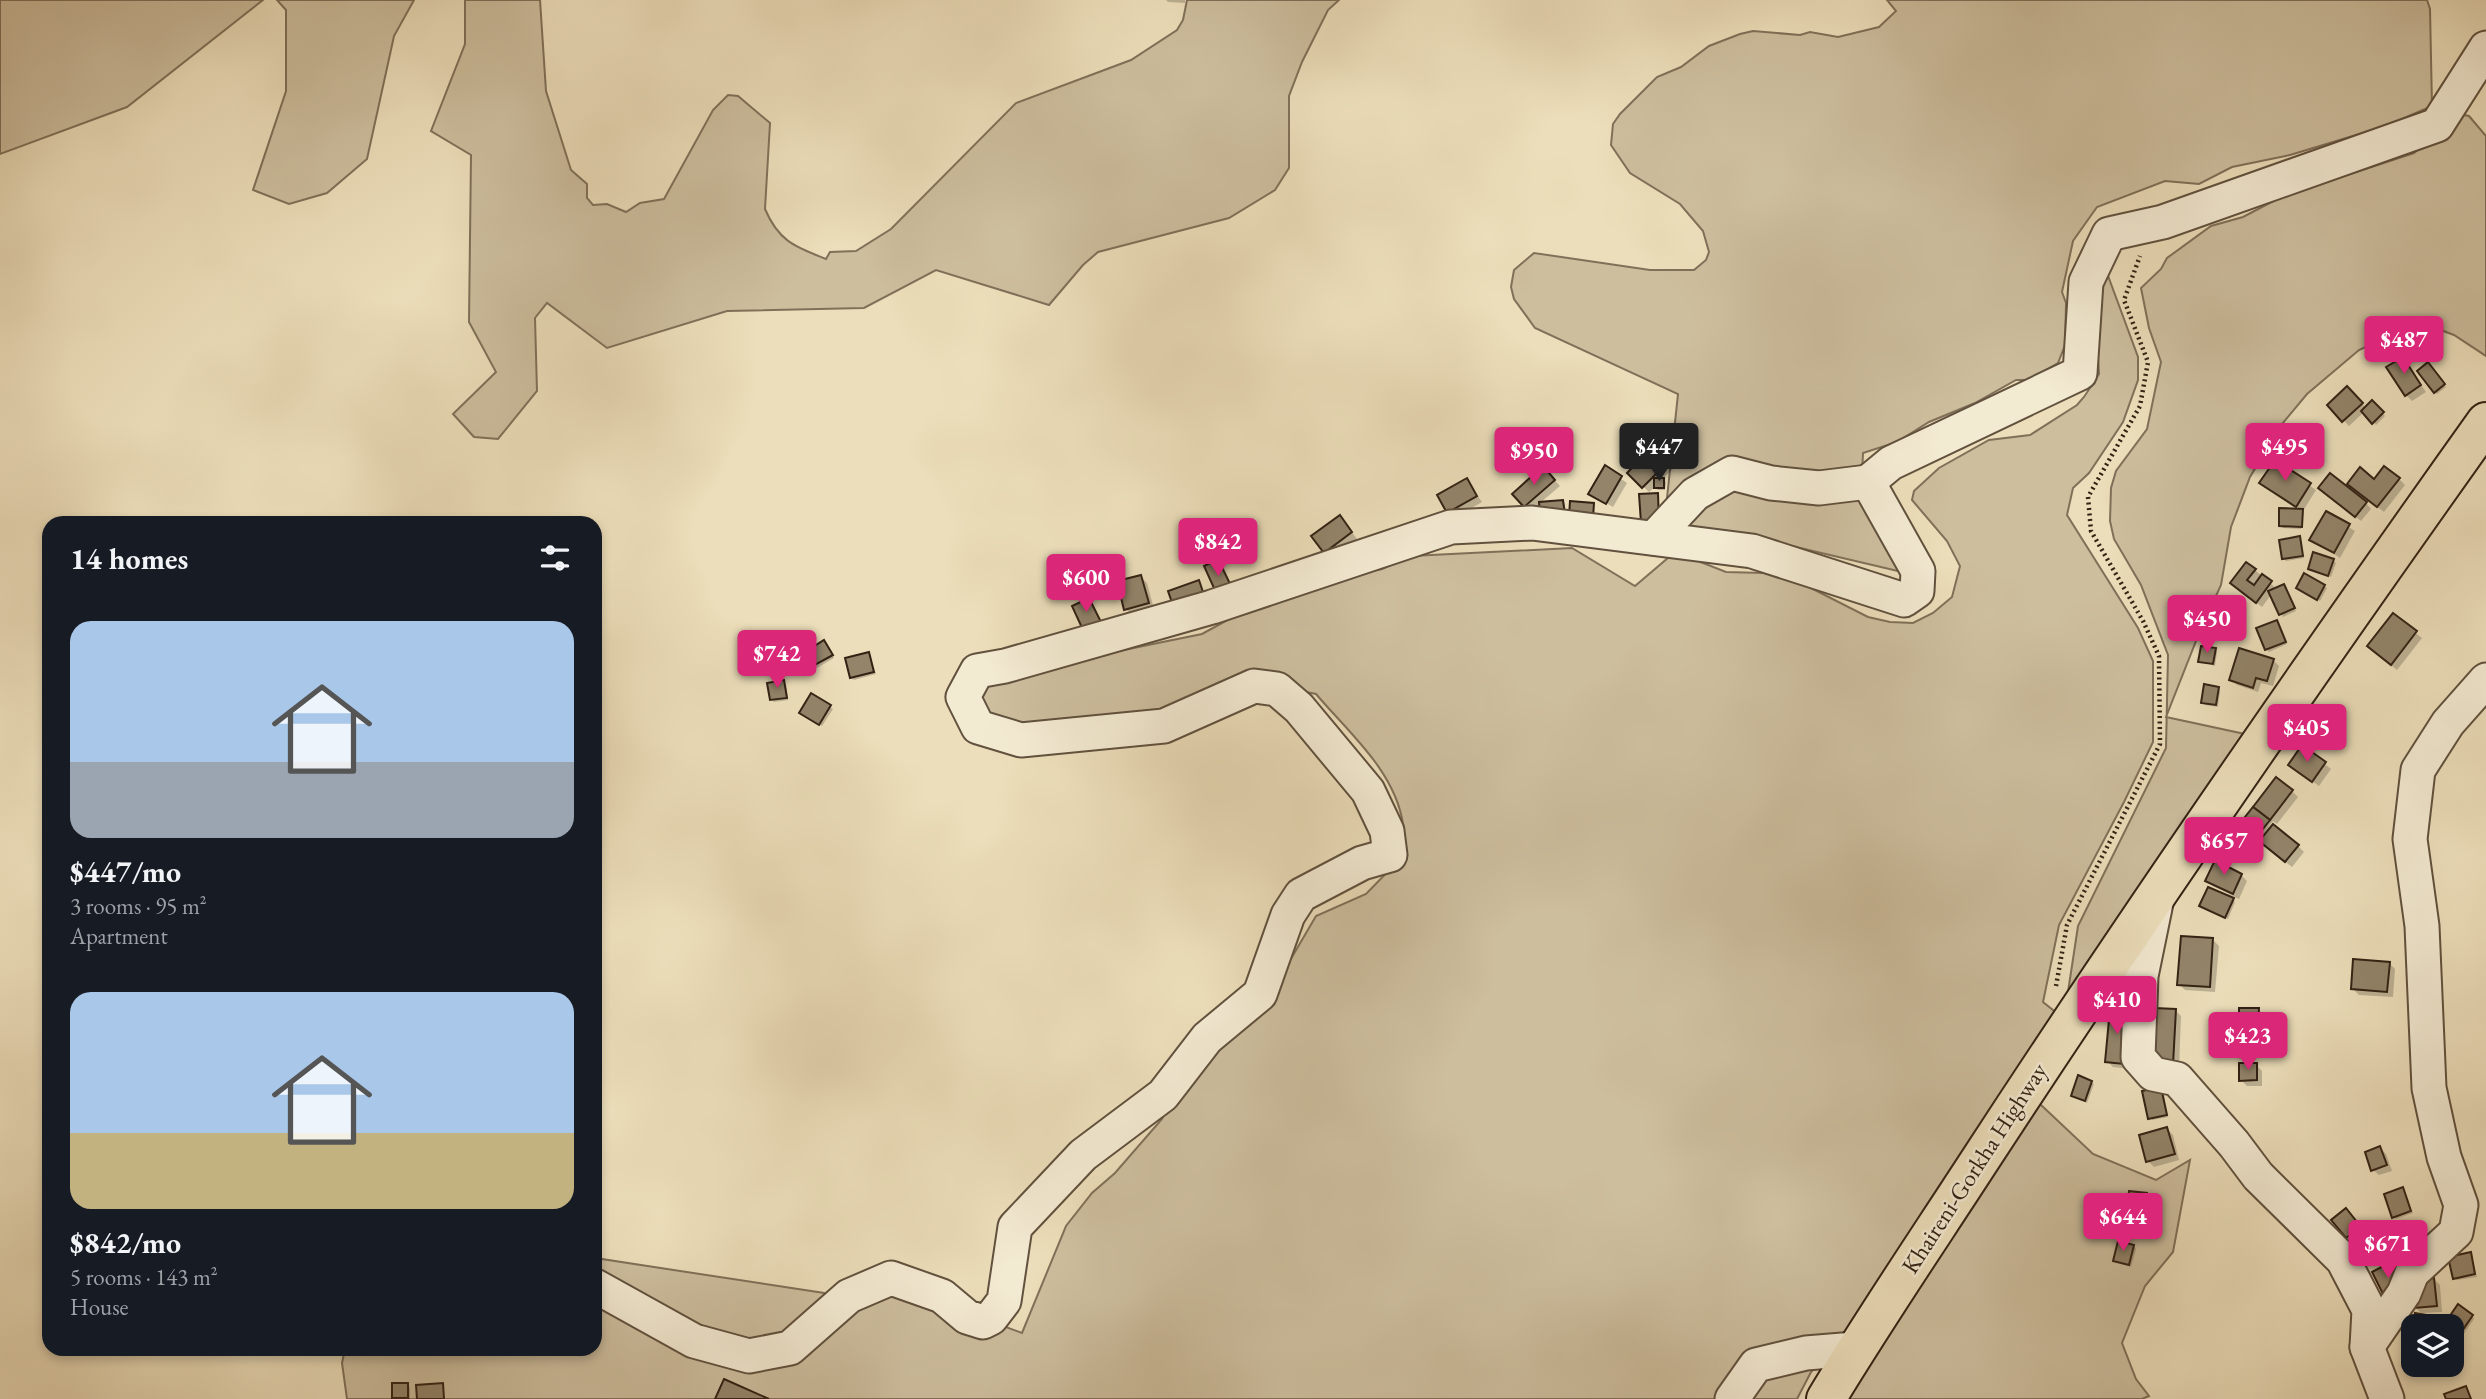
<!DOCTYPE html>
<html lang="en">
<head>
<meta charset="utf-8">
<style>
	body { margin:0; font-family:"EB Garamond",serif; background:#20242c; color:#f1f3f6; height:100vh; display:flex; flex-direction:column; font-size:26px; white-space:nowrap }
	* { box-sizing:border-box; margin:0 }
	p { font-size:23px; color:#9ea1a6 }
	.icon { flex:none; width:38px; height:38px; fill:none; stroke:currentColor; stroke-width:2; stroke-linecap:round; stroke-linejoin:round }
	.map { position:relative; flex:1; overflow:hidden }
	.drawer { position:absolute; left:42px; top:516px; width:560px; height:840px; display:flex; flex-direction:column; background:#171b24; border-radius:21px; box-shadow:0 4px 10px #0003 }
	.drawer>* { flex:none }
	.controls { position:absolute; left:2401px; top:1314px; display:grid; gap:14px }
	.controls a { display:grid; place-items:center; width:63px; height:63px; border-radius:14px; background:#171b24; box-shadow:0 4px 10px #0003; font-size:35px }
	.price { position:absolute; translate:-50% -60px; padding:0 16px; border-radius:7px; background:#db2777; color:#fff; font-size:23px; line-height:46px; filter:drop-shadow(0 2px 4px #0008) }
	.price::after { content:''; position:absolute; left:50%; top:42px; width:21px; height:16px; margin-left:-10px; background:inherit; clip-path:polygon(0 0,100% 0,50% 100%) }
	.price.active { background:#222; color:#fff }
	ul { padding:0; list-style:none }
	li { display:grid; align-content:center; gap:14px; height:371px; padding:0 28px }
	li span { display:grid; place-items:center; height:217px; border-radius:21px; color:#555 }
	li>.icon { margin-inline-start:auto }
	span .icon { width:126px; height:126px; fill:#fffc; stroke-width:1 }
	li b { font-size:30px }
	h2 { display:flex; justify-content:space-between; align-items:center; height:84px; padding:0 28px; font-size:30px }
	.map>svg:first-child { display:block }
</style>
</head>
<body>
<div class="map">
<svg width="2486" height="1399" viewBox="0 0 2486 1399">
	<rect width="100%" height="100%" fill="#ecdeba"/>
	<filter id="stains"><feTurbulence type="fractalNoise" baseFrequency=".00286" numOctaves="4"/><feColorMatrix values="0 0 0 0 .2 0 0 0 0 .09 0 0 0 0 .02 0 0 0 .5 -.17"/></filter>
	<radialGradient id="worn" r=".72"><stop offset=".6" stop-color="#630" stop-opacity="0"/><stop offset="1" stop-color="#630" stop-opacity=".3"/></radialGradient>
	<g fill="#cdbe9e" stroke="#807059" stroke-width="2">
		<polygon points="0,0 263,0 127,107 0,154"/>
		<polygon points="277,0 414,0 394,36 367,159 327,193 289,204 253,190 286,91 286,10"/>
		<path d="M465,0H540L546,91L571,170L587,184V198L593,205L607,204L626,212L640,203L664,199L713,110L728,95L738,96L770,123L765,209C779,242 796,247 826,259L830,252L856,251L891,229L1016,103L1131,60L1177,30L1183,20L1187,0H1339L1328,10L1302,62L1289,96V168L1275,190L1229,218L1098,252L1083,265L1049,305L936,270L864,308L727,311L607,348L547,303L535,318L537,391L498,439L474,437L453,414L496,372L469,322L471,155L431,131L465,44Z"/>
		<polygon points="1887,0 2427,0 2430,9 2432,106 2386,126 2290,155 2232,167 2199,184 2165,181 2097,207 2073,241 2062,292 2066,303 2065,345 2058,363 2029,380 2016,380 1975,403 1929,422 1897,442 1863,453 1861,498 1902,572 1728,531 1650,534 1665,517 1678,394 1535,328 1514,299 1511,287 1514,270 1534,253 1650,270 1694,270 1706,260 1709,252 1703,231 1680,204 1630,173 1611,145 1613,124 1620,114 1657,77 1681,67 1709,46 1740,34 1753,31 1800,35 1810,32 1838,37 1879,27 1896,11"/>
		<polygon points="2459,114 2469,116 2486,136 2486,356 2454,335 2438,329 2422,326 2404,329 2359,350 2307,394 2282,424 2250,477 2231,527 2221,585 2200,631 2166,717 2254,736 2068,992 2078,926 2166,748 2168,655 2141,585 2114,539 2110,521 2111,488 2116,471 2147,429 2161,362 2149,328 2141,288 2161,269 2167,258 2211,226 2243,217 2283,196 2414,153"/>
		<path d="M2107,273L2138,357V380L2123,422L2089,473L2073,488L2067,515L2138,628L2153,661V742L2124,802L2059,925L2043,1002L2063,1018L1879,1301L1811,1372L1797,1399H347L342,1363L345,1349H595V1258L824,1293L836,1315L876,1294L922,1296L1022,1333L1066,1226L1092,1193L1115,1173L1162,1119L1168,1105L1218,1046L1268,998L1316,916L1366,894L1403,856C1403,846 1405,834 1403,824C1395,771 1349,733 1316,694L1301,691L1056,727L983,720L981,679L1202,634L1266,599L1325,581L1382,569L1411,556L1572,548L1635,586L1675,552L1726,572L1764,573L1807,586L1868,617L1890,622L1913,623L1933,613L1952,597L1960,566L1947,541L1912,500L1914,491L1939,468L1989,440L2030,435L2077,405L2084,397L2099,374L2095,308Z"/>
		<polygon points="2040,1104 2093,1154 2156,1180 2190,1160 2173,1252 2145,1286 2122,1343 2136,1379 2149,1396 2142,1399 1849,1399 1870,1355"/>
	</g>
	<g fill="#0003">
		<polygon points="1166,0 1185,0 1185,3 1168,2"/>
		<polygon points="2403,359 2426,392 2412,401 2406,395"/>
		<polygon points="2430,367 2446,387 2437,394 2435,392"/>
		<polygon points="2347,388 2366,408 2372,402 2385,416 2376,425 2364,412 2349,426 2329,405"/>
		<polygon points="1653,449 1673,469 1662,479 1666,482 1665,490 1658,490 1655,487 1649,492 1629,473"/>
		<polygon points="2275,462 2316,490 2303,511 2262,483"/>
		<polygon points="1605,468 1627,483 1613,507 1590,493"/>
		<polygon points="1549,474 1560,486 1540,503 1563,502 1565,504 1566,517 1540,503 1531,512 1514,494"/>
		<polygon points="2399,479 2405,485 2384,512 2355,490"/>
		<polygon points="1466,480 1482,502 1454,518 1439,496"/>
		<polygon points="2326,493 2366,503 2371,509 2361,521"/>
		<polygon points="2302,511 2301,529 2283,528 2280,526"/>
		<polygon points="2326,513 2355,531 2340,558 2312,539"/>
		<polygon points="1345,523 1357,539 1331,558 1325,552"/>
		<polygon points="2299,538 2304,558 2286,561 2284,558"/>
		<polygon points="2333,560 2336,563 2331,577 2310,569"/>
		<polygon points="2255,570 2277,589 2286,588 2296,611 2283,617 2271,595 2262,607 2238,589"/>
		<polygon points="1141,577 1147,583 1154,609 1132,615 1126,609"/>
		<polygon points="2324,586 2327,588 2320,601 2298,588"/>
		<polygon points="2393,615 2422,638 2397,670 2375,652"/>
		<polygon points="2276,622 2287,644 2269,652 2266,649"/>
		<polygon points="827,644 834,658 817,668 807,652"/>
		<polygon points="2215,650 2217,652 2215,666 2200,661"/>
		<polygon points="869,654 876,674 854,680 851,678"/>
		<polygon points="2273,660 2279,666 2273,686 2261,683 2258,692 2237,685 2231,679"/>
		<polygon points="784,682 786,685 788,700 774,702 771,699"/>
		<polygon points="2218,689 2220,691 2218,707 2205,705 2203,702"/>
		<polygon points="812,695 833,709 822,726 804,715"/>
		<polygon points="2303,747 2331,769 2319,786 2296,770"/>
		<polygon points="2292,791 2298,797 2277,824 2273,821 2261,837 2246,825"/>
		<polygon points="2298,846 2304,852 2292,867 2267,847"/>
		<polygon points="2241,875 2247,881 2239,899 2213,886 2207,880"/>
		<polygon points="2233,900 2235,902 2228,919 2201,906"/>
		<polygon points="2213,940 2219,946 2215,992 2185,990 2179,984"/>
		<polygon points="2389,963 2395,969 2393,997 2359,995 2353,989"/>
		<polygon points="2175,1010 2181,1016 2179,1070 2153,1063"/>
		<polygon points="2258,1010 2261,1012 2260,1027 2243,1026 2241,1024"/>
		<polygon points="2112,1011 2129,1069 2113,1067 2107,1061"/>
		<polygon points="2255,1043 2257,1045 2256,1060 2242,1059 2240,1057"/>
		<polygon points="2256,1065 2262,1071 2262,1086 2247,1086 2241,1080"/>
		<polygon points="2091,1082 2094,1084 2087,1103 2073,1096"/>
		<polygon points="2163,1092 2168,1117 2152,1120 2144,1093"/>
		<polygon points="2167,1129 2173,1135 2179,1160 2154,1167 2148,1161"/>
		<polygon points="2380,1148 2386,1154 2392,1171 2379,1175 2373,1170"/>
		<polygon points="2402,1189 2413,1213 2396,1219 2394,1217"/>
		<polygon points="2146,1195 2152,1201 2149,1227 2134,1226 2128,1220"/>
		<polygon points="2346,1211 2362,1230 2349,1240 2334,1221"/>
		<polygon points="2387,1229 2406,1251 2394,1261 2375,1238"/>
		<polygon points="2134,1246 2136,1249 2131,1267 2115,1261"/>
		<polygon points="2471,1254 2477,1277 2457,1280 2454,1278"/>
		<polygon points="2434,1279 2440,1285 2442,1312 2421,1313 2415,1307"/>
		<polygon points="2472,1316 2474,1319 2463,1335 2452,1327"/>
		<polygon points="407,1385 410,1387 410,1399 395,1399 394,1398"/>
	</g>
	<g fill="#93846a" stroke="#332214" stroke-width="2">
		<polygon points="2403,357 2421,385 2405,396 2386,367"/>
		<polygon points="2428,362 2445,384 2434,393 2417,371"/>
		<polygon points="2347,386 2363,403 2342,422 2327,405"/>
		<polygon points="2372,400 2384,412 2372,424 2361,411"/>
		<polygon points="1653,446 1668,462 1642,488 1627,473"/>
		<polygon points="2275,460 2311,483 2296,507 2259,483"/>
		<polygon points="1605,465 1622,476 1606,504 1588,494"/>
		<polygon points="1543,466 1555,480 1524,507 1512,494"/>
		<polygon points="2384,466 2400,478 2377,507 2347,484 2360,467 2374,479"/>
		<polygon points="2330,473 2367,502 2355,517 2318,488"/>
		<polygon points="1467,478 1477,496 1447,513 1437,495"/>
		<rect x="1654" y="478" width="10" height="10"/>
		<polygon points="1658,493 1659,522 1641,523 1639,494"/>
		<polygon points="1563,500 1565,515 1540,517 1539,502"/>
		<polygon points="1570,501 1594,503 1593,518 1569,516"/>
		<polygon points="2279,508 2303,509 2302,527 2279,526"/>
		<polygon points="2326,511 2350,524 2334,553 2309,540"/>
		<polygon points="1340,515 1352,532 1324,553 1311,536"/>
		<polygon points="2300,536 2303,556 2282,559 2279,540"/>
		<polygon points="2313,552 2334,559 2328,576 2308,569"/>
		<polygon points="1218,559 1233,590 1218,597 1204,566"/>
		<polygon points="2246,562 2256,569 2247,580 2254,585 2262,574 2272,581 2256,603 2230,583"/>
		<polygon points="2304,573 2325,585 2317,600 2296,588"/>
		<polygon points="1141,575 1149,603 1124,610 1117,581"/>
		<polygon points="1199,580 1206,601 1175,611 1168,591"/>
		<polygon points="2284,584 2295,608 2279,615 2268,591"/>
		<polygon points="1089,598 1101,622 1083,630 1072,606"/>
		<polygon points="2393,613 2417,631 2391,665 2367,646"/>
		<polygon points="2277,620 2286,642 2265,650 2256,628"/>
		<polygon points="824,640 833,655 813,666 805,652"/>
		<polygon points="2201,646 2216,648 2213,664 2198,662"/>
		<polygon points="2239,648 2274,659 2267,681 2256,678 2253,688 2229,680"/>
		<polygon points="869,652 874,672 850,678 845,658"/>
		<polygon points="784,680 787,698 770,700 767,683"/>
		<polygon points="2204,684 2219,687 2216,705 2201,703"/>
		<polygon points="811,693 831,705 819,725 799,713"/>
		<polygon points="2302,745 2326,762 2312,782 2288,765"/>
		<polygon points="2276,777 2293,790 2270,820 2253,807"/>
		<polygon points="2253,807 2270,820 2258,835 2241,822"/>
		<polygon points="2273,824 2299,845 2285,862 2259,841"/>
		<polygon points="2215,860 2242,874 2233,894 2205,881"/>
		<polygon points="2208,887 2234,898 2225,918 2199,906"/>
		<polygon points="2181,936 2213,938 2210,987 2177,985"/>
		<polygon points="2353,959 2390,962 2387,992 2351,989"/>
		<polygon points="2154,1008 2176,1009 2173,1065 2151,1064"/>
		<polygon points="2239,1008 2259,1008 2258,1025 2239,1025"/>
		<polygon points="2110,1009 2129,1011 2124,1064 2105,1062"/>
		<polygon points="2239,1040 2255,1041 2254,1058 2238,1057"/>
		<polygon points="2239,1063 2257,1063 2257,1080 2239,1081"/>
		<polygon points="2078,1075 2092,1081 2085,1101 2071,1096"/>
		<polygon points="2161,1087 2167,1115 2148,1119 2142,1091"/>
		<polygon points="2167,1127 2175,1154 2146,1162 2139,1135"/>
		<polygon points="2380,1146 2387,1165 2371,1171 2365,1152"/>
		<polygon points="2403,1187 2411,1211 2392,1218 2384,1194"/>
		<polygon points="2129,1191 2147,1193 2144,1222 2126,1221"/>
		<polygon points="2346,1208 2361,1227 2346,1238 2331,1220"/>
		<polygon points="2387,1226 2405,1248 2390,1260 2372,1238"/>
		<polygon points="2118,1241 2134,1245 2129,1265 2113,1261"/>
		<polygon points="2471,1252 2475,1274 2453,1279 2448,1257"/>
		<polygon points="2391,1262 2404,1288 2385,1298 2372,1272"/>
		<polygon points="2434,1278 2437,1306 2414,1308 2411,1280"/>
		<polygon points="2458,1304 2473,1315 2460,1334 2445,1323"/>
		<polygon points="2415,1313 2433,1316 2432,1326 2413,1326 2413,1336 2412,1335"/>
		<polygon points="724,1379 769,1399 715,1399"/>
		<rect x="392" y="1383" width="16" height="15"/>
		<polygon points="443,1383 444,1399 417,1399 416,1385"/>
		<polygon points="2466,1386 2471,1399 2446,1399 2444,1394"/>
	</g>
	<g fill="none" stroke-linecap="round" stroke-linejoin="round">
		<g stroke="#61513e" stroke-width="37">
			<g id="minor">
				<polyline points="1654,538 1695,494 1732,473 1771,483 1819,488 1868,482"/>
				<polyline points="2157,898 2141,976 2138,1057 2153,1074 2177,1079 2234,1144 2258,1176 2343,1260 2369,1310 2367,1347 2387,1399"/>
				<polyline points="595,1286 694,1341 749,1356 790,1348 849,1296 891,1278 942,1296 967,1317 983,1322 991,1318 1004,1301 1015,1227 1083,1155 1163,1095 1207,1038 1260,994 1288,915 1301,895 1362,863 1390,855 1387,831 1368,791 1299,708 1277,689 1254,686 1164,726 1021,740 978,727 963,697 977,671 1005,666 1212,607 1451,527 1532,523 1752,551 1904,600 1917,591 1918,571 1868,482 1891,463 2080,373 2086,282 2109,234 2163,222 2437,125 2486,48"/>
				<polyline points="2367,1347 2404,1293 2412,1273 2456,1232 2461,1205 2444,1157 2429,1088 2422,926 2410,839 2418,770 2448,723 2486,680"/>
				<polyline points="1732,1399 1756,1365 1806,1353 1855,1349"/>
			</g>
		</g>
		<g stroke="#332214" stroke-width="42">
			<path id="major" d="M1826,1399C1875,1318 1928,1240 1980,1160C2143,910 2313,665 2486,422"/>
		</g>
		<polyline stroke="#332214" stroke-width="4.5" stroke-dasharray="2 3.5" stroke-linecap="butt" points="2056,986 2067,925 2160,744 2159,656 2143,621 2091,531 2088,497 2140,406 2148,362 2124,300 2140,256"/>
		<use href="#minor" stroke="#f3ead2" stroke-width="33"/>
		<use href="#major" stroke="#ecdeba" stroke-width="38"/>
	</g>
	<g text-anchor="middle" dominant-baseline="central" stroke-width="5" stroke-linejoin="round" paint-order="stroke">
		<g font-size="24" fill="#332214" stroke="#f3ead2">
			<text transform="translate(1974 1168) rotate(-57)">Khaireni-Gorkha Highway</text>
		</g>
	</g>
	<rect width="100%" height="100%" filter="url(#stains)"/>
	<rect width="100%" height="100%" fill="url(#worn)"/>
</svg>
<div class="controls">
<a><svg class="icon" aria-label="layers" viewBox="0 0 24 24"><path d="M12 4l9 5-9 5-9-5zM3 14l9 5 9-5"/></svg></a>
</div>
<b class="price" style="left:2404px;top:376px">$487</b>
<b class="price active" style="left:1659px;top:483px">$447</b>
<b class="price" style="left:2285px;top:483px">$495</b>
<b class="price" style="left:1534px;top:487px">$950</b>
<b class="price" style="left:1218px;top:578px">$842</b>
<b class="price" style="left:1086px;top:614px">$600</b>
<b class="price" style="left:2207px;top:655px">$450</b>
<b class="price" style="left:777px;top:690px">$742</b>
<b class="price" style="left:2307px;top:764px">$405</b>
<b class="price" style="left:2224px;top:877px">$657</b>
<b class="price" style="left:2117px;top:1036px">$410</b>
<b class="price" style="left:2248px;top:1072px">$423</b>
<b class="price" style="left:2123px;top:1253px">$644</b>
<b class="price" style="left:2388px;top:1280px">$671</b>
<section class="drawer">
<h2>14 homes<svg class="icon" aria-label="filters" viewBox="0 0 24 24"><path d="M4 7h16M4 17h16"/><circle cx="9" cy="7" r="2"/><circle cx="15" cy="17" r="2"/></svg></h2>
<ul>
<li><span style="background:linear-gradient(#a9c7e8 65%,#9aa5b1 0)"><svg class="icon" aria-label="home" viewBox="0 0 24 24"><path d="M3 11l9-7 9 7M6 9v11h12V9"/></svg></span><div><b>$447/mo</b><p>3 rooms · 95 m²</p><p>Apartment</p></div></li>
<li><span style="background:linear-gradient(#a9c7e8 65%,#c2b280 0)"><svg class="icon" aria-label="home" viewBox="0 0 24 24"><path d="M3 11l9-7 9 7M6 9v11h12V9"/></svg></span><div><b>$842/mo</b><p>5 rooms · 143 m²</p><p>House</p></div></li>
</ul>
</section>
</div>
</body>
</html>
